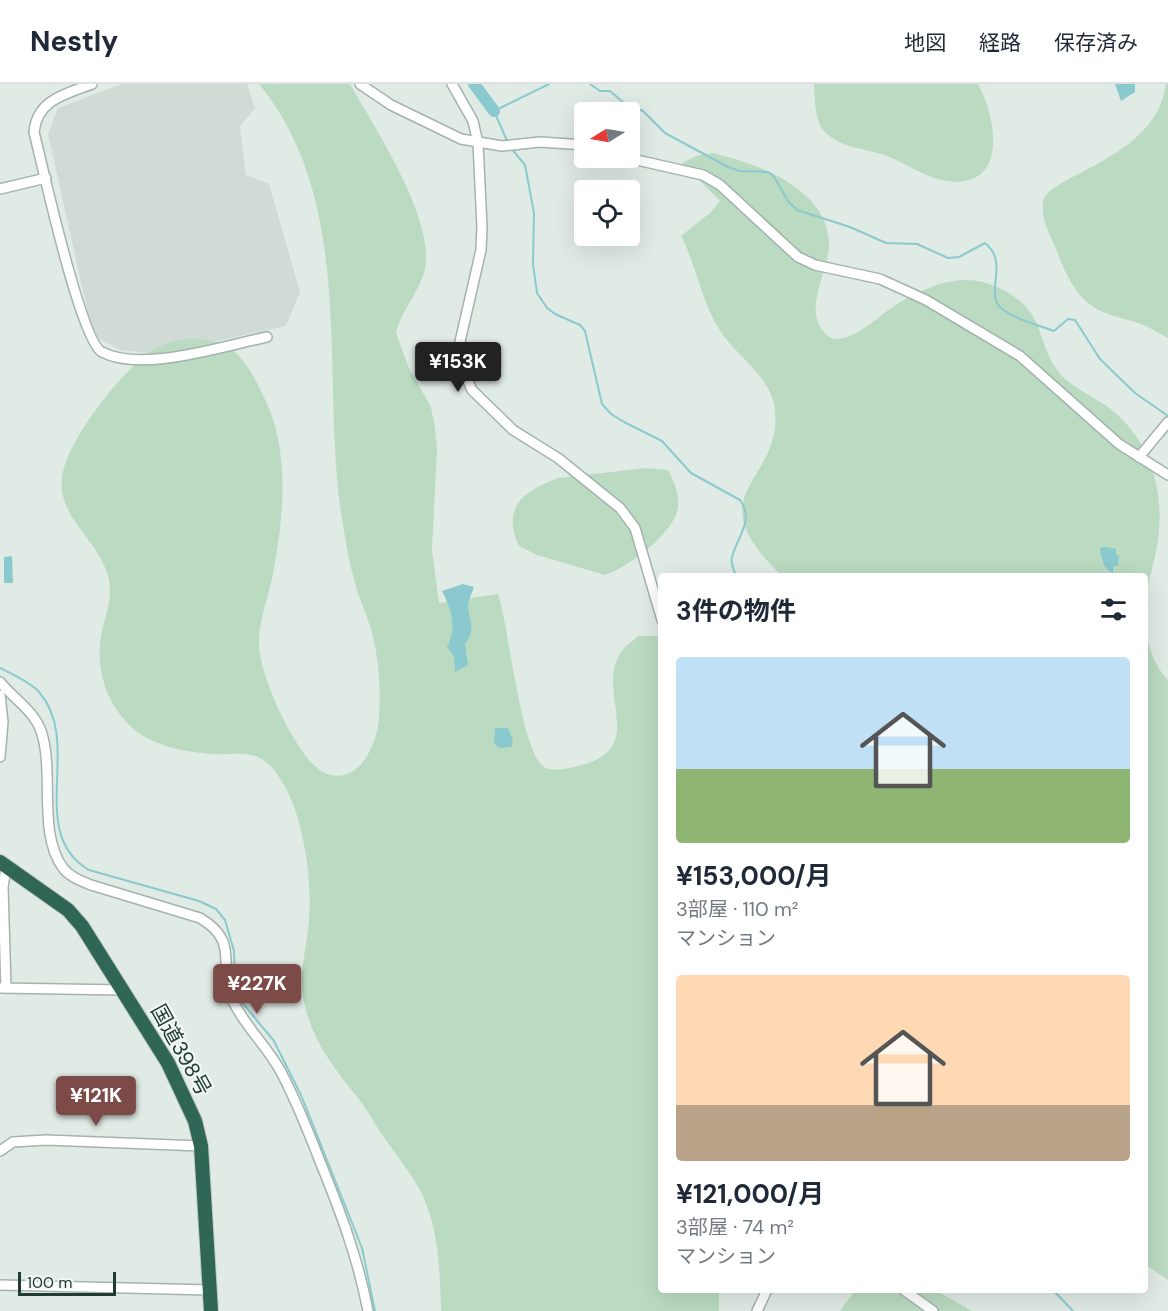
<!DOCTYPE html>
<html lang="ja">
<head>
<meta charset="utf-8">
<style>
	body { margin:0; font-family:"DM Sans","Noto Sans JP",sans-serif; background:#f6f6f7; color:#1f2937; height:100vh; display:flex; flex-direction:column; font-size:22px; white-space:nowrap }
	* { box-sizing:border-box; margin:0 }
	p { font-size:20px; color:#747a83 }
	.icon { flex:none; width:33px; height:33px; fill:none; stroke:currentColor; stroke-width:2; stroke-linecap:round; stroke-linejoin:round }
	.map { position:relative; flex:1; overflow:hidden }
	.details { position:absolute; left:658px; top:489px; width:490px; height:720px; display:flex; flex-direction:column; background:#fff; border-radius:6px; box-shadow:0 6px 24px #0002 }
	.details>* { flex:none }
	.needle { width:39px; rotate:259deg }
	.controls { position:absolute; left:574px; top:18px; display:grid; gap:12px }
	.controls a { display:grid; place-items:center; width:66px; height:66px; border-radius:6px; background:#fff; box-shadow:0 6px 24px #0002; font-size:30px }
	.scale { position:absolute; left:18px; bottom:15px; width:98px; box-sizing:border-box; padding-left:6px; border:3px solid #223b32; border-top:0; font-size:16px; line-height:21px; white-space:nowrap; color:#223b32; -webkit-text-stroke:4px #f1f8f4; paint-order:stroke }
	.price { position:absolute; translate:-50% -51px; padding:0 14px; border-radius:6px; background:#7c4b48; color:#fff; font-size:20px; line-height:39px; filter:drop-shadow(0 2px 3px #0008) }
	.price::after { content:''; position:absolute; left:50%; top:36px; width:18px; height:14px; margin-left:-9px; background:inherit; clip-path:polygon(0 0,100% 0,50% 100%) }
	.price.current { background:#222; color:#fff }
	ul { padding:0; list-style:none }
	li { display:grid; align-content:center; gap:12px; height:318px; padding:0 18px }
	li span { display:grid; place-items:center; height:186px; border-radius:6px; color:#555 }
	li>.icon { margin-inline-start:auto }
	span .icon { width:108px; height:108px; fill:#fffc; stroke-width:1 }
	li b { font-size:26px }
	h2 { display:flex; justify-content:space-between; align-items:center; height:72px; padding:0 18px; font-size:26px }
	header { display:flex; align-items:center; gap:36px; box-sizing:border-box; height:84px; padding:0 30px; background:#fff; border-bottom:2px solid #e0e1e3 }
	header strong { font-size:28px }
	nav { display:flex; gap:33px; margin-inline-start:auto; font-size:21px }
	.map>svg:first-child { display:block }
</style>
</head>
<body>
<header>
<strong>Nestly</strong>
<nav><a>地図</a><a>経路</a><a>保存済み</a></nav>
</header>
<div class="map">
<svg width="1168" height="1227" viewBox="0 0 1168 1227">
	<rect width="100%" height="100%" fill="#e1ebe6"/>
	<polygon fill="#cfdbd4" points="122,0 247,0 255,24 240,42 246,91 269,100 300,208 286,242 157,270 120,266 93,252 48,50 58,24"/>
	<g fill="#badbc1">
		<path d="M259,0H350C375,44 429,126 426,177C424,204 402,223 396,249L409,284L431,323L435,344L437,366L432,466L439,519L498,510C509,541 521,674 546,684C555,688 569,684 578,682C651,665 594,609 621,568C625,562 633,557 638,552H661L662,1206H719V1227H441C440,1187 439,1143 420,1106C410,1088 397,1072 385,1055C376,1042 368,1027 358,1014C337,988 317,963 307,930C297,894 304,879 308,845C314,802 304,725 277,690C257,662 238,672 211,670C187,668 159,663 140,650C109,627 95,590 101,552C105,531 114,513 108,492C98,455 58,434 62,395C65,358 122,286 153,266C173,254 203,251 224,261C243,270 253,291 262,309C291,364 284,431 273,490C268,515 258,538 259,563C260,592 299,681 327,690C360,701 377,659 379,635C381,608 379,575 372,549C368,533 360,518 356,502C349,479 345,454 341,429C321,289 356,118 259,0Z"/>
		<path d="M814,0H978C997,35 1009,105 947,97C925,94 904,78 884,71C864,64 840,64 825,48C814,37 815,15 814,0Z"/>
		<path d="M1166,0H1168V254C1160,250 1152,245 1144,241C1129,235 1111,233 1097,225C1076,214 1066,190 1058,170C1052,155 1040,134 1043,118C1048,90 1156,76 1166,0Z"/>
		<path d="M712,69C757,79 830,105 829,162C828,191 797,234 833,255C858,256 878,231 899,219C919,207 940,197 963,196C990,195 1022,211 1035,236C1043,252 1046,272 1057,286C1070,304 1095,312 1112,326C1152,359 1166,411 1157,462C1154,480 1148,497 1146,515V492H782C693,406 782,401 775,326C771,292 738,274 721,248C702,220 697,183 681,152L711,128L720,117L682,79L696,72Z"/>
		<path d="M646,384L668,386C674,398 679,408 678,422C677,447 628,484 605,491L537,471L519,462C501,423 524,407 558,394Z"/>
		<path d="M1146,549C1150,568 1155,582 1168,596V1196L1146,1181Z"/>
		<polygon points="855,1206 935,1206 972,1227 840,1227"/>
	</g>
	<g fill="#8ac9ce">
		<polygon points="1115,0 1135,0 1135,8 1121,17"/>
		<path d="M1105,463L1116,465V470L1119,472L1118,481L1113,483V489C1104,486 1101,474 1100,464Z"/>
		<polygon points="12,472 13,499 4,499 4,473"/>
		<path d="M463,500L474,503C472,509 468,517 468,522C469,537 477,544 465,560L468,581L455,588L454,572L447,563C457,544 452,526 442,507Z"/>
		<polygon points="495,644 508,644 513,657 511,663 499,664 494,659"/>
	</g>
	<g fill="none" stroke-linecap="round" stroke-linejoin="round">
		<g stroke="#8ac9ce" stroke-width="2">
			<path d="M590,0L600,7H610L625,20L643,27L665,49L728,83L740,87L768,88L773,91L788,117L797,126L850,143L886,159L917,160L948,174L959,173L985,159C1010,179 984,209 1001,224C1014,235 1038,241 1054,247L1068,235L1075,236L1100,275L1135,309L1168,332"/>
			<polyline points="508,59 494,27 549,0"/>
			<path d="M511,64L525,81L534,129L533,180L537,209L547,224L555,230L580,241L585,247L602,320L611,330L624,338L662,357L691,389L740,416C755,436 737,453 732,473C730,478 734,486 736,492"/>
			<path d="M0,584C12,590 30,598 39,608C84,659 25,748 89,786L199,817L216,825L225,836L234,867L235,893L240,916L274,957L301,1011L362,1164L375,1227"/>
			<polyline points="1053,1206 1073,1227"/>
		</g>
		<polyline stroke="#8ac9ce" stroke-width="12" points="474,0 494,27"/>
		<g stroke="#a4b3ac" stroke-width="12">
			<g id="minor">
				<path d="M92,0C65,10 37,16 34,48C42,80 81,258 102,268C142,289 223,262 267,253"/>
				<polyline points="360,0 391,21 461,55 502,62 540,58 585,61"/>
				<polyline points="452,0 473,37 478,59 482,143 481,166 459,262 462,284 472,306 513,346 558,374 620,424 635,444 662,536"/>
				<polyline points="628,74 703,91 720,101 798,173 815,181 880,195 926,216 1020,272 1119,360 1168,391"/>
				<polyline points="0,105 46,94"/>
				<polyline points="1139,373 1168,338"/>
				<path d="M0,598C13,614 34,627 41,647C55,687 37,749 63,784C70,793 81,797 91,801L200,834C242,859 216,882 233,917C245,943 268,963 281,988C297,1018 309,1049 321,1080C341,1129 358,1175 368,1227"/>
				<polyline points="0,611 3,638 0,673"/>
				<polyline points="0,904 123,906"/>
				<polyline points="6,904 3,803 6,784"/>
				<polyline points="0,1067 13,1058 46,1056 201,1062"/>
				<polyline points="0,1201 210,1206"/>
				<polyline points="904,1206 933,1227"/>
				<polyline points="757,1227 767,1206"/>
			</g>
		</g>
		<g stroke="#c1c8c6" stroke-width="16">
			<polyline id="highway" points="0,778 68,826 82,842 168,979 195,1037 201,1062 211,1227"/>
		</g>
		<use href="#minor" stroke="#fff" stroke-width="9"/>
		<use href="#highway" stroke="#2f6656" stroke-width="14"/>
	</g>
	<g text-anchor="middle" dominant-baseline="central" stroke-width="4.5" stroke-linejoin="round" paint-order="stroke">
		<g font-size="21" fill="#223b32" stroke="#f1f8f4">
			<text transform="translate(181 966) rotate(61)">国道398号</text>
		</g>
	</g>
</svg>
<div class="controls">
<a><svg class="needle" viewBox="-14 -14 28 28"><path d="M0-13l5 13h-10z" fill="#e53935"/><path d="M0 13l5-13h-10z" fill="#747a83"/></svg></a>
<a><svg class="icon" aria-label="locate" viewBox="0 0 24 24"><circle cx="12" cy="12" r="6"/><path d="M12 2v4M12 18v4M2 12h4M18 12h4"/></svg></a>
</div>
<div class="scale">100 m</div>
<b class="price current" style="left:458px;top:309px">¥153K</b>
<b class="price" style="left:257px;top:931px">¥227K</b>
<b class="price" style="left:96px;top:1043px">¥121K</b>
<section class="details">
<h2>3件の物件<svg class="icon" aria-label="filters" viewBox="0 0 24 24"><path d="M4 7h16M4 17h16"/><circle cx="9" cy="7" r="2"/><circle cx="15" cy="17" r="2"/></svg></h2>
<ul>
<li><span style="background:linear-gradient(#bfe0f5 60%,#8fb573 0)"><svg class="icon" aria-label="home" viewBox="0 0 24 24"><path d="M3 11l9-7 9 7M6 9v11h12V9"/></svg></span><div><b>¥153,000/月</b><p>3部屋 · 110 m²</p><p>マンション</p></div></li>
<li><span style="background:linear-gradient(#ffd9b3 70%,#b9a48a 0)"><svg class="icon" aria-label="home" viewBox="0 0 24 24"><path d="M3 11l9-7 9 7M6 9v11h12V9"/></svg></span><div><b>¥121,000/月</b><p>3部屋 · 74 m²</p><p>マンション</p></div></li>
</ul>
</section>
</div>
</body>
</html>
